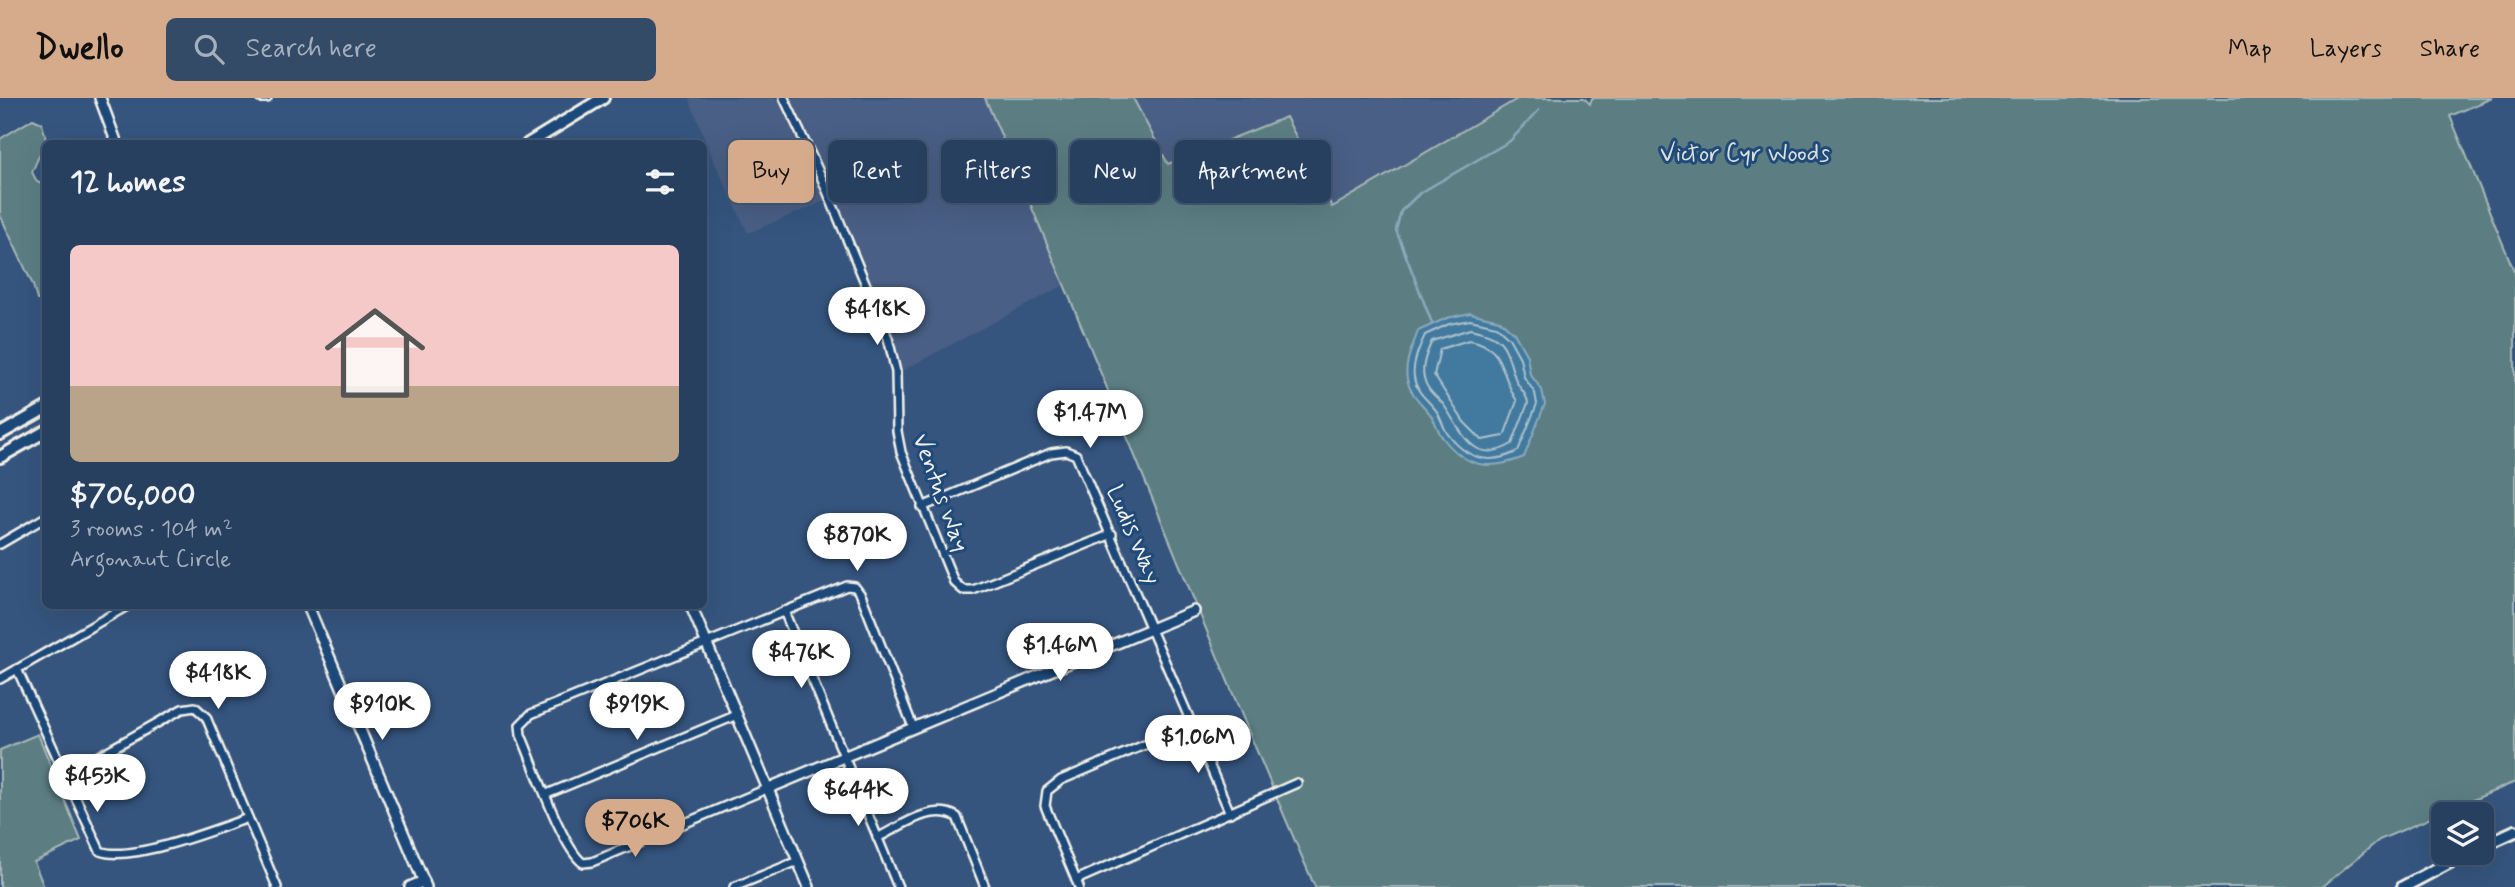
<!DOCTYPE html>
<html lang="en">
<head>
<meta charset="utf-8">
<style>
	body { margin:0; font-family:Mynerve,sans-serif; background:#344b68; color:#f1f3f6; height:100vh; display:flex; flex-direction:column; font-size:26px; white-space:nowrap }
	* { box-sizing:border-box; margin:0 }
	p { font-size:23px; color:#a5afbd }
	.icon { flex:none; width:38px; height:38px; fill:none; stroke:currentColor; stroke-width:2; stroke-linecap:round; stroke-linejoin:round }
	.map { position:relative; flex:1; overflow:hidden }
	.side { position:absolute; left:42px; top:42px; width:665px; height:469px; display:flex; flex-direction:column; background:#28405f; border-radius:10px; box-shadow:0 7px 28px #0002,0 0 0 2px #445974 }
	.side>* { flex:none }
	.banner { position:absolute; left:728px; top:42px; width:665px; height:63px; display:flex; gap:14px }
	.controls { position:absolute; left:2431px; top:704px; display:grid; gap:14px }
	.controls a { display:grid; place-items:center; width:63px; height:63px; border-radius:10px; background:#28405f; box-shadow:0 7px 28px #0002,0 0 0 2px #445974; font-size:35px }
	.price { position:absolute; translate:-50% -60px; padding:0 16px; border-radius:24px; background:#fff; color:#222; font-size:23px; line-height:46px; filter:drop-shadow(0 2px 4px #0008) }
	.price::after { content:''; position:absolute; left:50%; top:42px; width:21px; height:16px; margin-left:-10px; background:inherit; clip-path:polygon(0 0,100% 0,50% 100%) }
	.price.selected { background:#d6ab8b; color:#111 }
	ul { padding:0; list-style:none }
	li { display:grid; align-content:center; gap:14px; height:371px; padding:0 28px }
	li+li { border-top:2px solid #445974 }
	li span { display:grid; place-items:center; height:217px; border-radius:10px; color:#555 }
	li>.icon { margin-inline-start:auto }
	span .icon { width:126px; height:126px; fill:#fffc; stroke-width:1 }
	li b { font-size:30px }
	h2 { display:flex; justify-content:space-between; align-items:center; height:84px; padding:0 28px; font-size:30px }
	.pill { padding:0 24px; border-radius:10px; background:#28405f; box-shadow:0 7px 28px #0002,0 0 0 2px #445974; font-size:24px; line-height:63px }
	.pill.selected { background:#d6ab8b; color:#111 }
	header { display:flex; align-items:center; gap:42px; box-sizing:border-box; height:98px; padding:0 35px; background:#d6ab8b; color:#111 }
	header strong { font-size:33px }
	nav { display:flex; gap:38px; margin-inline-start:auto; font-size:24px }
	.search { width:490px; height:63px; background:#344b68; display:flex; align-items:center; gap:18px; box-sizing:border-box; padding:0 24px; border-radius:10px; color:#a5afbd; font-size:26px }
	.map>svg:first-child { display:block }
</style>
</head>
<body>
<header>
<strong>Dwello</strong>
<div class="search"><svg class="icon" aria-label="search" viewBox="0 0 24 24"><circle cx="10" cy="10" r="6"/><path d="M15 15l6 6"/></svg>Search here</div>
<nav><a>Map</a><a>Layers</a><a>Share</a></nav>
</header>
<div class="map">
<svg width="2515" height="789" viewBox="0 0 2515 789">
	<rect width="100%" height="100%" fill="#35557f"/>
	<filter id="ink" filterUnits="userSpaceOnUse"><feTurbulence type="fractalNoise" baseFrequency=".0143" numOctaves="2"/><feDisplacementMap in="SourceGraphic" scale="14" xChannelSelector="R" yChannelSelector="G"/><feConvolveMatrix kernelMatrix="1 2 1 2 8 2 1 2 1" color-interpolation-filters="sRGB"/></filter>
	<g filter="url(#ink)">
		<g fill="#485f85">
			<polygon points="689,0 985,0 1066,186 890,279 882,239 825,103 748,135 711,57"/>
			<polygon points="1133,0 1519,0 1332,109 1286,19 1168,66"/>
		</g>
		<g fill="#5c7e83" stroke="#a8b8b6" stroke-width="2">
			<path d="M985,0H1133L1168,66L1286,19L1332,109L1519,0H1584L1590,6L1592,0H2492L2450,18L2515,175V684L2379,742L2322,789H1315C1201,528 1099,262 985,0Z"/>
			<polygon points="33,21 42,25 46,42 32,74 37,84 46,88 45,200 37,202 33,187 0,117 0,41"/>
			<polygon points="38,636 81,742 34,764 44,789 0,789 0,652"/>
		</g>
		<path fill="#437a9f" stroke="#8aaabc" stroke-width="2" d="M1470,215L1499,222L1514,235L1527,258L1530,276L1542,292L1545,306L1524,359C1490,373 1466,370 1443,340C1437,333 1436,323 1430,316C1421,304 1410,297 1407,281C1404,264 1413,248 1418,233L1447,220Z"/>
		<g fill="none" stroke-linecap="round" stroke-linejoin="round">
			<g stroke="#adc1cb" stroke-width="2">
				<path d="M1470,222L1496,228L1509,240L1520,260L1524,279L1535,295L1537,306L1518,353C1490,368 1466,361 1447,335C1442,327 1440,317 1435,311C1426,300 1416,294 1414,279C1412,265 1419,250 1425,237L1449,226Z"/>
				<path d="M1470,231C1508,239 1504,248 1515,280C1518,290 1527,295 1528,305L1512,346C1472,370 1461,331 1443,306C1435,297 1427,293 1424,280C1421,268 1427,254 1432,243Z"/>
				<path d="M1469,242C1506,248 1499,276 1517,303L1504,338L1482,342L1464,324L1434,277L1440,251Z"/>
			</g>
			<polyline stroke="#8aaabc" stroke-width="2.5" points="1432,225 1396,132 1401,113 1420,95 1510,43 1539,12"/>
			<g stroke="#f4f1e8" stroke-width="12">
				<g id="minor">
					<polyline points="260,0 267,0"/>
					<polyline points="784,0 820,76 888,240 896,274 897,333 901,354 954,484 963,492 973,492 1112,436"/>
					<polyline points="922,409 1051,355 1066,353 1076,357 1230,715"/>
					<polyline points="0,446 46,419"/>
					<polyline points="784,513 898,789"/>
					<path d="M17,571L100,753C130,765 217,731 248,720"/>
					<polyline points="0,581 127,508"/>
					<polyline points="65,677 182,611 195,609 206,619 277,789"/>
					<path d="M769,690L592,764L583,765C562,750 533,664 521,637L520,627L531,616L847,488L855,489L861,497L913,629"/>
					<polyline points="547,696 737,617"/>
					<path d="M877,740C900,729 932,704 957,719L985,789"/>
					<polyline points="1076,782 1297,685"/>
					<polyline points="734,789 798,763"/>
					<polyline points="1079,789 1045,708 1047,693 1061,682 1192,627"/>
				</g>
			</g>
			<g stroke="#f4f1e8" stroke-width="14">
				<g id="tertiary">
					<polyline points="100,0 117,46"/>
					<polyline points="308,508 426,789"/>
					<polyline points="691,508 809,789"/>
					<polyline points="769,690 1194,513"/>
					<polyline points="410,789 424,783"/>
				</g>
			</g>
			<g stroke="#f4f1e8" stroke-width="16">
				<g id="secondary">
					<polyline points="528,46 603,0"/>
					<polyline points="0,336 46,310"/>
					<polyline points="0,359 46,333"/>
					<polyline points="2482,748 2515,733"/>
					<polyline points="2403,789 2469,754"/>
				</g>
			</g>
			<use href="#minor" stroke="#1f4a7a" stroke-width="7"/>
			<use href="#tertiary" stroke="#1f4a7a" stroke-width="9"/>
			<use href="#secondary" stroke="#1f4a7a" stroke-width="10"/>
		</g>
	</g>
	<g text-anchor="middle" dominant-baseline="central" stroke-width="6" stroke-linejoin="round" paint-order="stroke">
		<g font-size="24" fill="#dde0d9" stroke="#1f4a7a">
			<text x="1745" y="56">Victor Cyr Woods</text>
		</g>
		<g font-size="24" fill="#f4f1e8" stroke="#1f4a7a">
			<text transform="translate(940 395) rotate(70)">Ventus Way</text>
			<text transform="translate(1133 437) rotate(67)">Ludis Way</text>
		</g>
	</g>
</svg>
<div class="controls">
<a><svg class="icon" aria-label="layers" viewBox="0 0 24 24"><path d="M12 4l9 5-9 5-9-5zM3 14l9 5 9-5"/></svg></a>
</div>
<b class="price" style="left:877px;top:249px">$418K</b>
<b class="price" style="left:1090px;top:352px">$1.47M</b>
<b class="price" style="left:857px;top:475px">$870K</b>
<b class="price" style="left:1060px;top:585px">$1.46M</b>
<b class="price" style="left:801px;top:592px">$476K</b>
<b class="price" style="left:218px;top:613px">$418K</b>
<b class="price" style="left:382px;top:644px">$910K</b>
<b class="price" style="left:637px;top:644px">$919K</b>
<b class="price" style="left:1198px;top:677px">$1.06M</b>
<b class="price" style="left:97px;top:716px">$453K</b>
<b class="price" style="left:858px;top:730px">$644K</b>
<b class="price selected" style="left:635px;top:761px">$706K</b>
<div class="banner">
<a class="pill selected">Buy</a>
<a class="pill">Rent</a>
<a class="pill">Filters</a>
<a class="pill">New</a>
<a class="pill">Apartment</a>
</div>
<section class="side">
<h2>12 homes<svg class="icon" aria-label="filters" viewBox="0 0 24 24"><path d="M4 7h16M4 17h16"/><circle cx="9" cy="7" r="2"/><circle cx="15" cy="17" r="2"/></svg></h2>
<ul>
<li><span style="background:linear-gradient(#f6c9c9 65%,#b9a48a 0)"><svg class="icon" aria-label="home" viewBox="0 0 24 24"><path d="M3 11l9-7 9 7M6 9v11h12V9"/></svg></span><div><b>$706,000</b><p>3 rooms · 104 m²</p><p>Argonaut Circle</p></div></li>
</ul>
</section>
</div>
</body>
</html>
